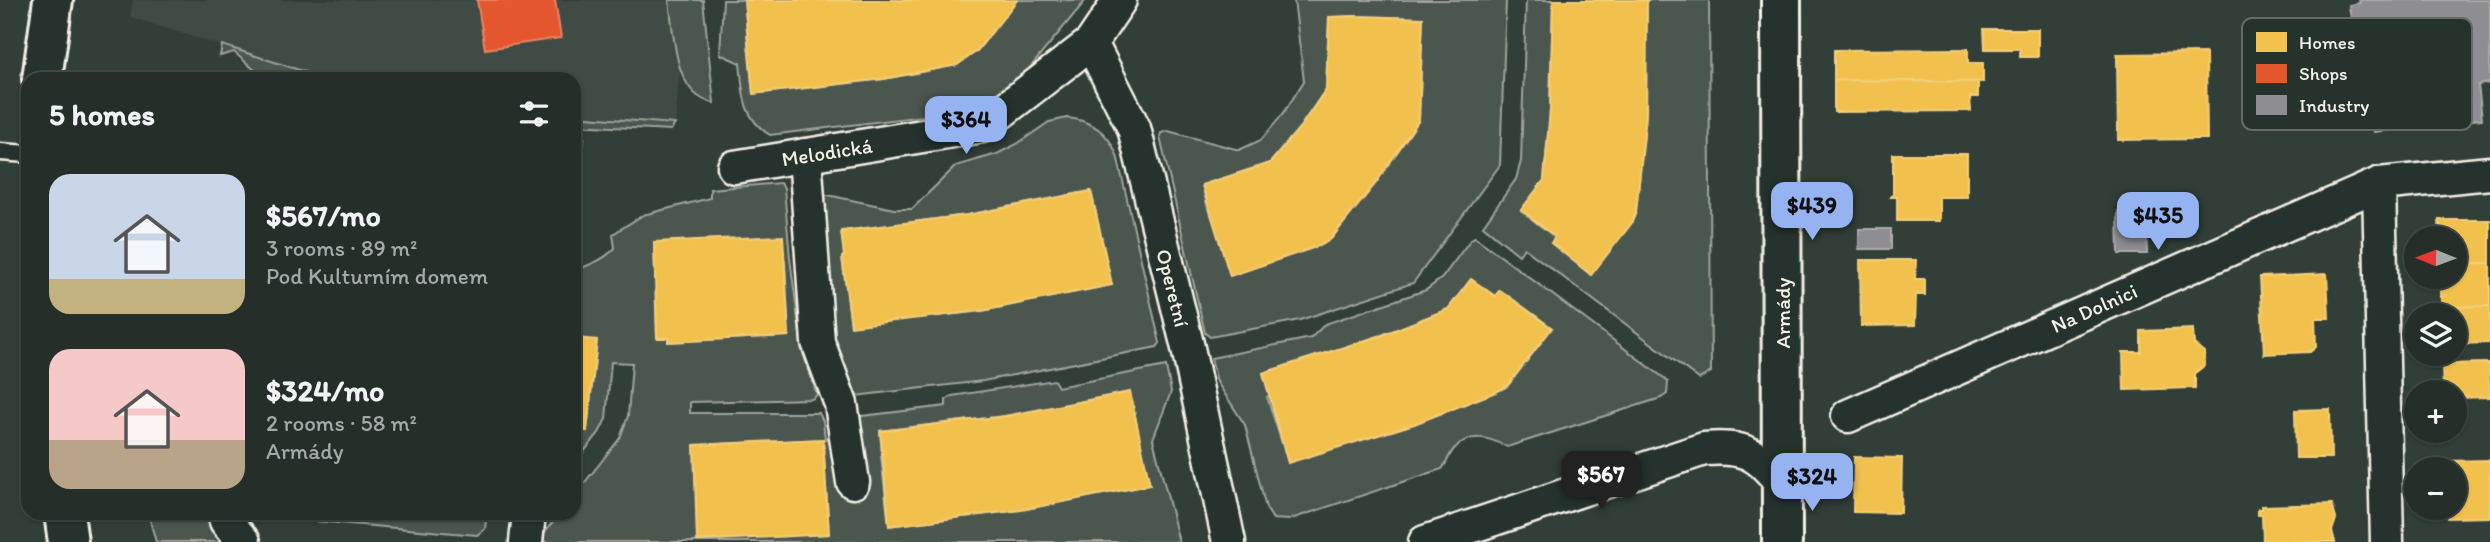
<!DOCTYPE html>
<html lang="en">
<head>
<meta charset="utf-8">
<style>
	body { margin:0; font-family:Itim,sans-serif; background:#2e3632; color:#f1f3f6; height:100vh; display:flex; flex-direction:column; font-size:26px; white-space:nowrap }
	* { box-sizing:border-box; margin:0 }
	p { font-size:23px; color:#a4a8a8 }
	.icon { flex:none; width:38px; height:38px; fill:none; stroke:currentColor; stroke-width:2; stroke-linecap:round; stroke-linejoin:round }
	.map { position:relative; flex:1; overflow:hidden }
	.panel { position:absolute; left:21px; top:72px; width:560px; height:448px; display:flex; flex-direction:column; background:#262e2a; border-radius:21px; box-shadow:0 2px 5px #0004,0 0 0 2px #424a47 }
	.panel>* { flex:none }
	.needle { width:46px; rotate:271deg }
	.tools { position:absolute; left:2404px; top:226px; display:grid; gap:14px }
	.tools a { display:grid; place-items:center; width:63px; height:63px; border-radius:50%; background:#262e2a; box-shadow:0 2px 5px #0004,0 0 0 2px #424a47; font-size:35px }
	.price { position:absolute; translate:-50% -60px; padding:0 16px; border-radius:14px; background:#95b2f1; color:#111; font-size:23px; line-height:46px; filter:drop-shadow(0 2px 4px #0008) }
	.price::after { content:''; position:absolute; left:50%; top:42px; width:21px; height:16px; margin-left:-10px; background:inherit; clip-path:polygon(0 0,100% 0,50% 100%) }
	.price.on { background:#222; color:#fff }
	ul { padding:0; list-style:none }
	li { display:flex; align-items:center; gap:21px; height:175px; padding:0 28px }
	li span { display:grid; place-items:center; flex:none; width:196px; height:140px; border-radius:21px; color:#555 }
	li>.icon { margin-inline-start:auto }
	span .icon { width:84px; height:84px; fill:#fffc; stroke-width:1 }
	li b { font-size:30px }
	h2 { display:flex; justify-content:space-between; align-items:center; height:84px; padding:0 28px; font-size:30px }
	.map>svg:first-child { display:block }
</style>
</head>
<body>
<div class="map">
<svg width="2490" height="542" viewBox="0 0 2490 542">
	<rect width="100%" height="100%" fill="#323e38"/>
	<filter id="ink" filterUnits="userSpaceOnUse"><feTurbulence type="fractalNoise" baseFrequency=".0143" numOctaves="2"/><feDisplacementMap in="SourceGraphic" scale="14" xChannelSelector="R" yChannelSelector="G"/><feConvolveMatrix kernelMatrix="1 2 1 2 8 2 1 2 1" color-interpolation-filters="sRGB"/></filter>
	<g filter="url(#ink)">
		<polygon fill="#404b44" points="133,0 669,0 680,68 675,124 574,116 574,79 327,79 130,17"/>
		<g fill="#4c564f" stroke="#a0a49c" stroke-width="2" fill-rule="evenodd">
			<path d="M669,0H703L714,103C673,96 674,33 669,0Z"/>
			<path d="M723,0H744L753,94L884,79L957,65L977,51L1017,0H1086L1010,92L964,111L770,135C742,118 743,93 740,63L720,54Z"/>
			<path d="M1294,0H1506L1500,165L1413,283L1300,320L1210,337L1205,333L1160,137L1161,133L1168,131L1239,150L1261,140L1283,114L1304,81ZM1355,16L1423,18L1419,120L1376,183L1331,239L1316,247L1208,209L1202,185L1270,163L1300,127L1326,89L1329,17Z"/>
			<polygon points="1526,0 1553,0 1550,110 1544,180 1521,210 1555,237 1551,243 1591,274 1631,224 1636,212 1646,115 1647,0 1709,0 1711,372 1699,379 1524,248 1519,255 1483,226 1516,179 1521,161"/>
			<polygon points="222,45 327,79 265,79 234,52 220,56"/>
			<polygon points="574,116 675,124 671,130 574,125"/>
			<path d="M1067,118C1092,120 1108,132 1117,155L1160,343L1157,347L983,381L855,396L852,394L832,339L818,193L894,209H912L956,166L997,154L1017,144L1049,122ZM1091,191L1112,285L982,311L851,325L842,257L844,256L842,231L967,215Z"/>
			<path d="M780,183L784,188L790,258L802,350L817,395L812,399L690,402V413H819L823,421L825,439L838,437L842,493L862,491L854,417L946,406V400L952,396L1054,380L1058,387L1166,366L1171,392L1153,439L1179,542H540V538L560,513H574V496L620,438L628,416L632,363L611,362L606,419L599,433L574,464V429L587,430L597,341L574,338V271C589,265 604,260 615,248L613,234L643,215L710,198V189ZM654,242L785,261L789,336L669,342L668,338H657ZM1130,392L1149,485L1021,510L889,526L881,456L882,455L880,431L1005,416ZM823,439L829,534L697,540L695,445Z"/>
			<path d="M1475,237L1664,378L1668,382L1667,394L1661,398L1507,447C1489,437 1470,432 1454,449C1449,455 1447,463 1442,469L1288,520L1273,519L1266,508L1245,425L1217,382L1211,358L1311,338L1325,324L1426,290L1442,278L1471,239ZM1471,279L1495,296L1500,290L1552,328L1509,384L1505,388L1414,424L1288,462L1267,397L1270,396L1263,373L1382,335L1448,309Z"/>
			<polygon points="148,513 204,513 213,532 222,542 156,542"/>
			<polygon points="279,513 487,513 485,529 477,535 291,519"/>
		</g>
		<g fill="#f2c14e" stroke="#f3cf7c" stroke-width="2">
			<polygon points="744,0 1017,0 977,51 957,65 884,79 753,94"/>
			<polygon points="1553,0 1647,0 1646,115 1636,212 1631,224 1591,275 1551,243 1555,237 1521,210 1544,180 1550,110"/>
			<polygon points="1354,16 1423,18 1419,120 1376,183 1331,239 1316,247 1230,276 1202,185 1270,163 1300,127 1326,89 1329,17"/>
			<polygon points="1984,29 2038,29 2038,57 2020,57 2020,49 1985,49"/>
			<polygon points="1968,49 1968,63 1983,63 1983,82 1834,80 1834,50"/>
			<polygon points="2206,53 2207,139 2118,140 2117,54"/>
			<polygon points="1834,80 1978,82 1978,97 1970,97 1971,111 1834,112"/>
			<polygon points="574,137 584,138 574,221"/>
			<polygon points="1893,154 1967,154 1967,197 1939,197 1939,221 1897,221 1897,197 1891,197 1893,194"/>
			<polygon points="1091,191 1112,285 982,311 851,326 842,257 844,256 841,231 967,215"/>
			<polygon points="2439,220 2490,220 2490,263 2455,263 2455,238 2440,238"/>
			<polygon points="783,236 789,336 668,342 668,338 657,338 654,242"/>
			<polygon points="1860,260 1916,260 1915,279 1925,279 1925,295 1916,295 1915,325 1861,326"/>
			<polygon points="2455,263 2490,263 2490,306 2441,307 2441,276 2455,276"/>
			<polygon points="2327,274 2329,318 2315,318 2316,347 2310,352 2264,354 2260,277"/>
			<polygon points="1471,279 1495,296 1500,290 1552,328 1509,384 1498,391 1414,424 1288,463 1263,373 1382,335 1448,309"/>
			<polygon points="2490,306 2490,343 2455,344 2455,315 2442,315 2441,307"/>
			<polygon points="2193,329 2194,344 2204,352 2205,365 2195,373 2195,388 2124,390 2123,352 2141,352 2141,331"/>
			<polygon points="574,338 597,340 587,431 574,429"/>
			<polygon points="2488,363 2490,397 2455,398 2455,392 2443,392 2442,364"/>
			<polygon points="1130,392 1150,485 1021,510 889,526 880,431 1005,416"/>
			<polygon points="2330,409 2331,458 2296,458 2295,410"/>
			<polygon points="823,439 829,534 697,541 694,445"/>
			<polygon points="1854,457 1902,458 1901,513 1853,512"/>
			<polygon points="2490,460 2490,517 2447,518 2446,508 2455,508 2455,469 2446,469 2446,461"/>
			<polygon points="2332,504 2336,519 2332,531 2335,542 2263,542 2262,515 2258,515 2258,509 2262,509 2262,506"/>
		</g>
		<polygon fill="#e4572e" stroke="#e98566" stroke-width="2" points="477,0 555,0 561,38 485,49"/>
		<g fill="#8d8d92" stroke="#acabac" stroke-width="2">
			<polygon points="2359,0 2490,0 2490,83 2478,85 2482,119 2374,132 2365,62 2357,63 2349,5 2360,3"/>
			<polygon points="2118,211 2146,211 2147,254 2119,254"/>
			<rect x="1859" y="229" width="32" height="20"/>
		</g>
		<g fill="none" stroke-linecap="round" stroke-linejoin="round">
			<g stroke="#f4f1e8" stroke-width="21">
				<polyline id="service" points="0,152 28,154"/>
			</g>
			<g stroke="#f4f1e8" stroke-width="37">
				<g id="minor">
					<polyline points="1091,43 1134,128 1188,348 1229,542"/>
					<polyline points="805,155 818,342 841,404 853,482"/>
					<polyline points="734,167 983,126 1091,43 1120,0"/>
					<polyline points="2379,184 2387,542"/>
					<polyline points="1848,416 2379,184 2490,173"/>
					<polyline points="224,513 226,521 244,542"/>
					<polyline points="526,542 529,513"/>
					<path d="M1425,542L1704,449C1744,446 1757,452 1782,484"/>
				</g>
			</g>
			<g stroke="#f4f1e8" stroke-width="44">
				<g id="tertiary">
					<polyline points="1781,0 1782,542"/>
					<polyline points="42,79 53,0"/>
					<polyline points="64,513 68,542"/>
				</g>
			</g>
			<use href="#service" stroke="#26332d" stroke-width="16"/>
			<use href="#minor" stroke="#26332d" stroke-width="32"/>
			<use href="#tertiary" stroke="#26332d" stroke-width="38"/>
		</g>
	</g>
	<g text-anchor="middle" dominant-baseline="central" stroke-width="7" stroke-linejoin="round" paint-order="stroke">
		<g font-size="21" fill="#f4f1e8" stroke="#26332d">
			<text transform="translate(827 152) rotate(-9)">Melodická</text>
			<text transform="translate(1173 288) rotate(76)">Operetní</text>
			<text transform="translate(2094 308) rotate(-24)">Na Dolnici</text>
			<text transform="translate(1782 313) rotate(-90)">Armády</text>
		</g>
	</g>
	<rect x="2242" y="18" width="230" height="112" rx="10" fill="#26332d" stroke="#646c65" stroke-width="2"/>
	<rect x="2256" y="32" width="31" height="20" fill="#f2c14e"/>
	<rect x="2256" y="64" width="31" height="19" fill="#e4572e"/>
	<rect x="2256" y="95" width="31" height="20" fill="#8d8d92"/>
	<g font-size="19" fill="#f4f1e8">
		<text x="2299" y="49">Homes</text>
		<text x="2299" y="80">Shops</text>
		<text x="2299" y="112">Industry</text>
	</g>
</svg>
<div class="tools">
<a><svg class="needle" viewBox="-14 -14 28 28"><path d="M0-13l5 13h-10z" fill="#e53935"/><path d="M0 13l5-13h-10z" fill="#a4a8a8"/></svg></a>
<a><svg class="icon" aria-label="layers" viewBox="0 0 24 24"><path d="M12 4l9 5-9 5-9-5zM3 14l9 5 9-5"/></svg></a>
<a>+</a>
<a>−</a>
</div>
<b class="price" style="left:966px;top:156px">$364</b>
<b class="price" style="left:1812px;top:242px">$439</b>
<b class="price" style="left:2158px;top:252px">$435</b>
<b class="price on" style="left:1601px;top:511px">$567</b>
<b class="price" style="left:1812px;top:513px">$324</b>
<section class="panel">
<h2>5 homes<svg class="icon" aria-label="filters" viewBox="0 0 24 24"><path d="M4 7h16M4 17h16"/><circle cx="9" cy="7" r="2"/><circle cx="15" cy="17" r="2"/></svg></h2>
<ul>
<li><span style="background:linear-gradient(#c9d6e8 75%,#c2b280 0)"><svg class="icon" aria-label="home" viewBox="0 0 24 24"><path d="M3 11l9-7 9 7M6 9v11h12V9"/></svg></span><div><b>$567/mo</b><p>3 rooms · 89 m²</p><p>Pod Kulturním domem</p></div></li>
<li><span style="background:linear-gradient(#f6c9c9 65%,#b9a48a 0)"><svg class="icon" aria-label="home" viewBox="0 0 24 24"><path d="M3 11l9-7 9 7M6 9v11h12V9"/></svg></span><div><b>$324/mo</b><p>2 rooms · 58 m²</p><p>Armády</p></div></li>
</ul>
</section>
</div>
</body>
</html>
